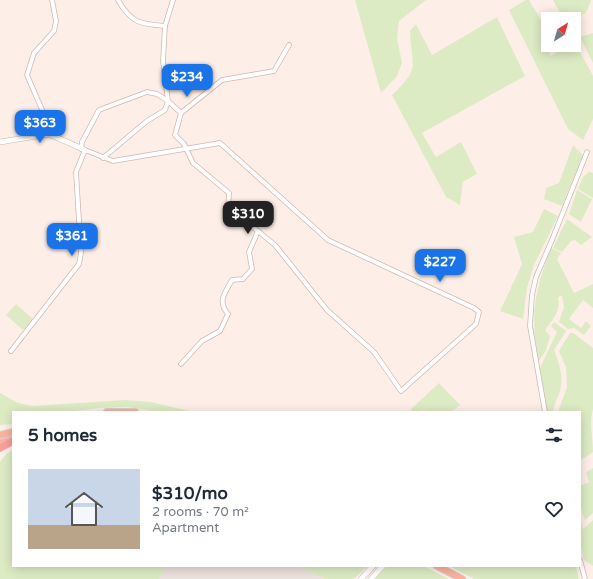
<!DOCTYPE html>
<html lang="en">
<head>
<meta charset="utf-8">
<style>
	body { margin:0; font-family:"Varela Round",sans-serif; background:#f6f6f7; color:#1f2937; height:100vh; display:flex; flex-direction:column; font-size:15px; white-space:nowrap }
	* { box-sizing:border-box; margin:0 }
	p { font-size:13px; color:#747a83 }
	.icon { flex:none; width:22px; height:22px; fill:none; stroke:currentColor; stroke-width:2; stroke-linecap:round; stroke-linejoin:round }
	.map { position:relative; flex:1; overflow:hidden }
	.drawer { position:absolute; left:12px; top:411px; width:569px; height:156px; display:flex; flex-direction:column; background:#fff; border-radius:0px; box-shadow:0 2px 10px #0003 }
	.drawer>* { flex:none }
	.needle { width:26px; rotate:37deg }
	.fabs { position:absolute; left:541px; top:12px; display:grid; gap:8px }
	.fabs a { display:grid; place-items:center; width:40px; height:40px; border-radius:0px; background:#fff; box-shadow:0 2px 10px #0003; font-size:20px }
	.price { position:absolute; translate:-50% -34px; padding:0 9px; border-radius:8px; background:#1a73e8; color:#fff; font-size:13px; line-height:26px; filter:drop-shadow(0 1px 2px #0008) }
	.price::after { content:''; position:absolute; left:50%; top:24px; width:12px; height:9px; margin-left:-6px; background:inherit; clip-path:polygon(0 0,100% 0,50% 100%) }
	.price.selected { background:#222; color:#fff }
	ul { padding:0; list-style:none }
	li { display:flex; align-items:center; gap:12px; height:100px; padding:0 16px }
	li+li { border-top:1px solid #e0e1e3 }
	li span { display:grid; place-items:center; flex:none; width:112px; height:80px; border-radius:0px; color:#555 }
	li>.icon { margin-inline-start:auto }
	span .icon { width:48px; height:48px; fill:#fffc; stroke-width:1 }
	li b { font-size:17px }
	h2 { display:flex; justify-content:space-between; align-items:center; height:48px; padding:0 16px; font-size:17px }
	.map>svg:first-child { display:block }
</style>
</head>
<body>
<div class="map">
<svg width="593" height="579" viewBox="0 0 593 579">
	<rect width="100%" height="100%" fill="#fdefe7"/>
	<polygon fill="#ebe1dd" points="165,566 298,566 324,579 159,579"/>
	<g fill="#ddebc4">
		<polygon points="355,0 426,0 399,21 397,38 402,63 397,76 381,93"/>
		<polygon points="526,0 529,0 548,32 540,37 551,56 569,45 574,45 575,42 593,76 593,119 583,140 568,129 509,10"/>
		<polygon points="553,0 591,0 586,13 574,18 561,15"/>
		<path d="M497,17L525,76L422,133L436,157L461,142L477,174L463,182L460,205L446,197L392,95C422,67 411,66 410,31L416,24L432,55Z"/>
		<polygon points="593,33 593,63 580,37"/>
		<polygon points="573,145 583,155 562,206 544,199 546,188 559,183"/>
		<polygon points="589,172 593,173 593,198 578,189 583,177"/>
		<polygon points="577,190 592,199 581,222 569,214"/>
		<polygon points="544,209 558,216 534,265 527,288 523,319 500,311 522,264 514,237 533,232"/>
		<polygon points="567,219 592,237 581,245 575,240 571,241 562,252 553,248"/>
		<path d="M551,248L561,253L557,259L574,293L593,284V308L583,300L569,319L581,328L586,321L591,326L584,335L574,328L568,329L559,322L564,307L562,296L558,297C561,311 553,319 545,330L550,336L546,350L539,361C529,317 535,290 551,248Z"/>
		<polygon points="16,304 33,319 23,330 6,315"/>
		<path d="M554,322L566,331L554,350C559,363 564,376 560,391C558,398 554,403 553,412H547L540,368L557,332L551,326Z"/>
		<path d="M570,333H573L593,348V409C589,421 593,438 593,452L581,460L580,412H558L567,387L566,367L559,351Z"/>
		<polygon points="439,383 460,405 451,412 413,412 411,409"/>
		<polygon points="0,393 18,403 32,406 125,400 151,402 193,412 161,412 127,407 99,408 67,412 13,412 13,424 0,425"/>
		<polygon points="13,450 13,566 165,566 159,579 0,579 0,462 6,454"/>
		<polygon points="593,468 593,513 585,520 580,505 580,486 589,482 586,472"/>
		<polygon points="580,519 583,529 593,520 593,566 584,560 580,543"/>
		<polygon points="298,566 367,566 354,579 324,579"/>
		<polygon points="388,566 423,566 449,579 375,579"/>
		<polygon points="449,566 576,566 579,579 474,579"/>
	</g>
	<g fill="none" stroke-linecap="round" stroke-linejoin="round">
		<g stroke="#d2b7ae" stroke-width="5.5">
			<g id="minor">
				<polyline points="52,0 56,21 54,31 34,53 27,75 53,135"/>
				<path d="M118,0C131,23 140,24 165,26L173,0"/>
				<polyline points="81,149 82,142 99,110 147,92 157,94 168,101 163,61 165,26"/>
				<polyline points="103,158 147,121 165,110 168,101 181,113 222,80 274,71 289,45"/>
				<polyline points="11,351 79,264 81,253 76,172 85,150 113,161 220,143 328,240 474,308 479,312 476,324 401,391 374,352 327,310 275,245 258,231"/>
				<path d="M181,364L202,341L220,331L228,314C217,301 225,293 232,280L243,279L252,269L249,252L258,231L228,210L229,193L193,163L184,144L175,135L181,113"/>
				<polyline points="545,412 530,326 532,295 536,277 552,240 587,152"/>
				<polyline points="580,560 585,579"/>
			</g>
		</g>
		<g stroke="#d2b7ae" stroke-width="6">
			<g id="tertiary">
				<polyline points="0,142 49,134 85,150"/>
				<polyline points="361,579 373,566"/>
				<polyline points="371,579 383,566"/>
			</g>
		</g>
		<g stroke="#d9cecc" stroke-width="8">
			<g id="trunk">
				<polyline points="107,412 135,412"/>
				<polyline points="0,435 13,432"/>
				<polyline points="0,443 12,440"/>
				<polyline points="437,566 462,579"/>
			</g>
		</g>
		<g stroke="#d9cecc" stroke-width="8">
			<polyline id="motorway" points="0,448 13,441"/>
		</g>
		<use href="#minor" stroke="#fff" stroke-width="4"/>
		<use href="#tertiary" stroke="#fff" stroke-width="5"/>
		<use href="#trunk" stroke="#fbb29d" stroke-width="6"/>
		<use href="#motorway" stroke="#f9a09c" stroke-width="7"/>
	</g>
</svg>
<div class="fabs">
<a><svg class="needle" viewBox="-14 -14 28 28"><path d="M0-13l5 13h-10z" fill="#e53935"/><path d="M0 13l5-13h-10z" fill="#747a83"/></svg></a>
</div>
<b class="price" style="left:187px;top:98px">$234</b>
<b class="price" style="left:40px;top:144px">$363</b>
<b class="price selected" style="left:248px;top:235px">$310</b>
<b class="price" style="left:72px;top:257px">$361</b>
<b class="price" style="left:440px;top:283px">$227</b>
<section class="drawer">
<h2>5 homes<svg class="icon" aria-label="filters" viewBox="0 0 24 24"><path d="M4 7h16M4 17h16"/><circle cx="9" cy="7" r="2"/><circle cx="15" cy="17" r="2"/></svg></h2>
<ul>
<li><span style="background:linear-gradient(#c9d6e8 70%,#b9a48a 0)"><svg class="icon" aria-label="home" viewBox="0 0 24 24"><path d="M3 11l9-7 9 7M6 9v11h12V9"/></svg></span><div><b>$310/mo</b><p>2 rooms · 70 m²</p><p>Apartment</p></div><svg class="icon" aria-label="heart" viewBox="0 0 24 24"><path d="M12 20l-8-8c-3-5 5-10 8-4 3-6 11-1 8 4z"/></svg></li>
</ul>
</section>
</div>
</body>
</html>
